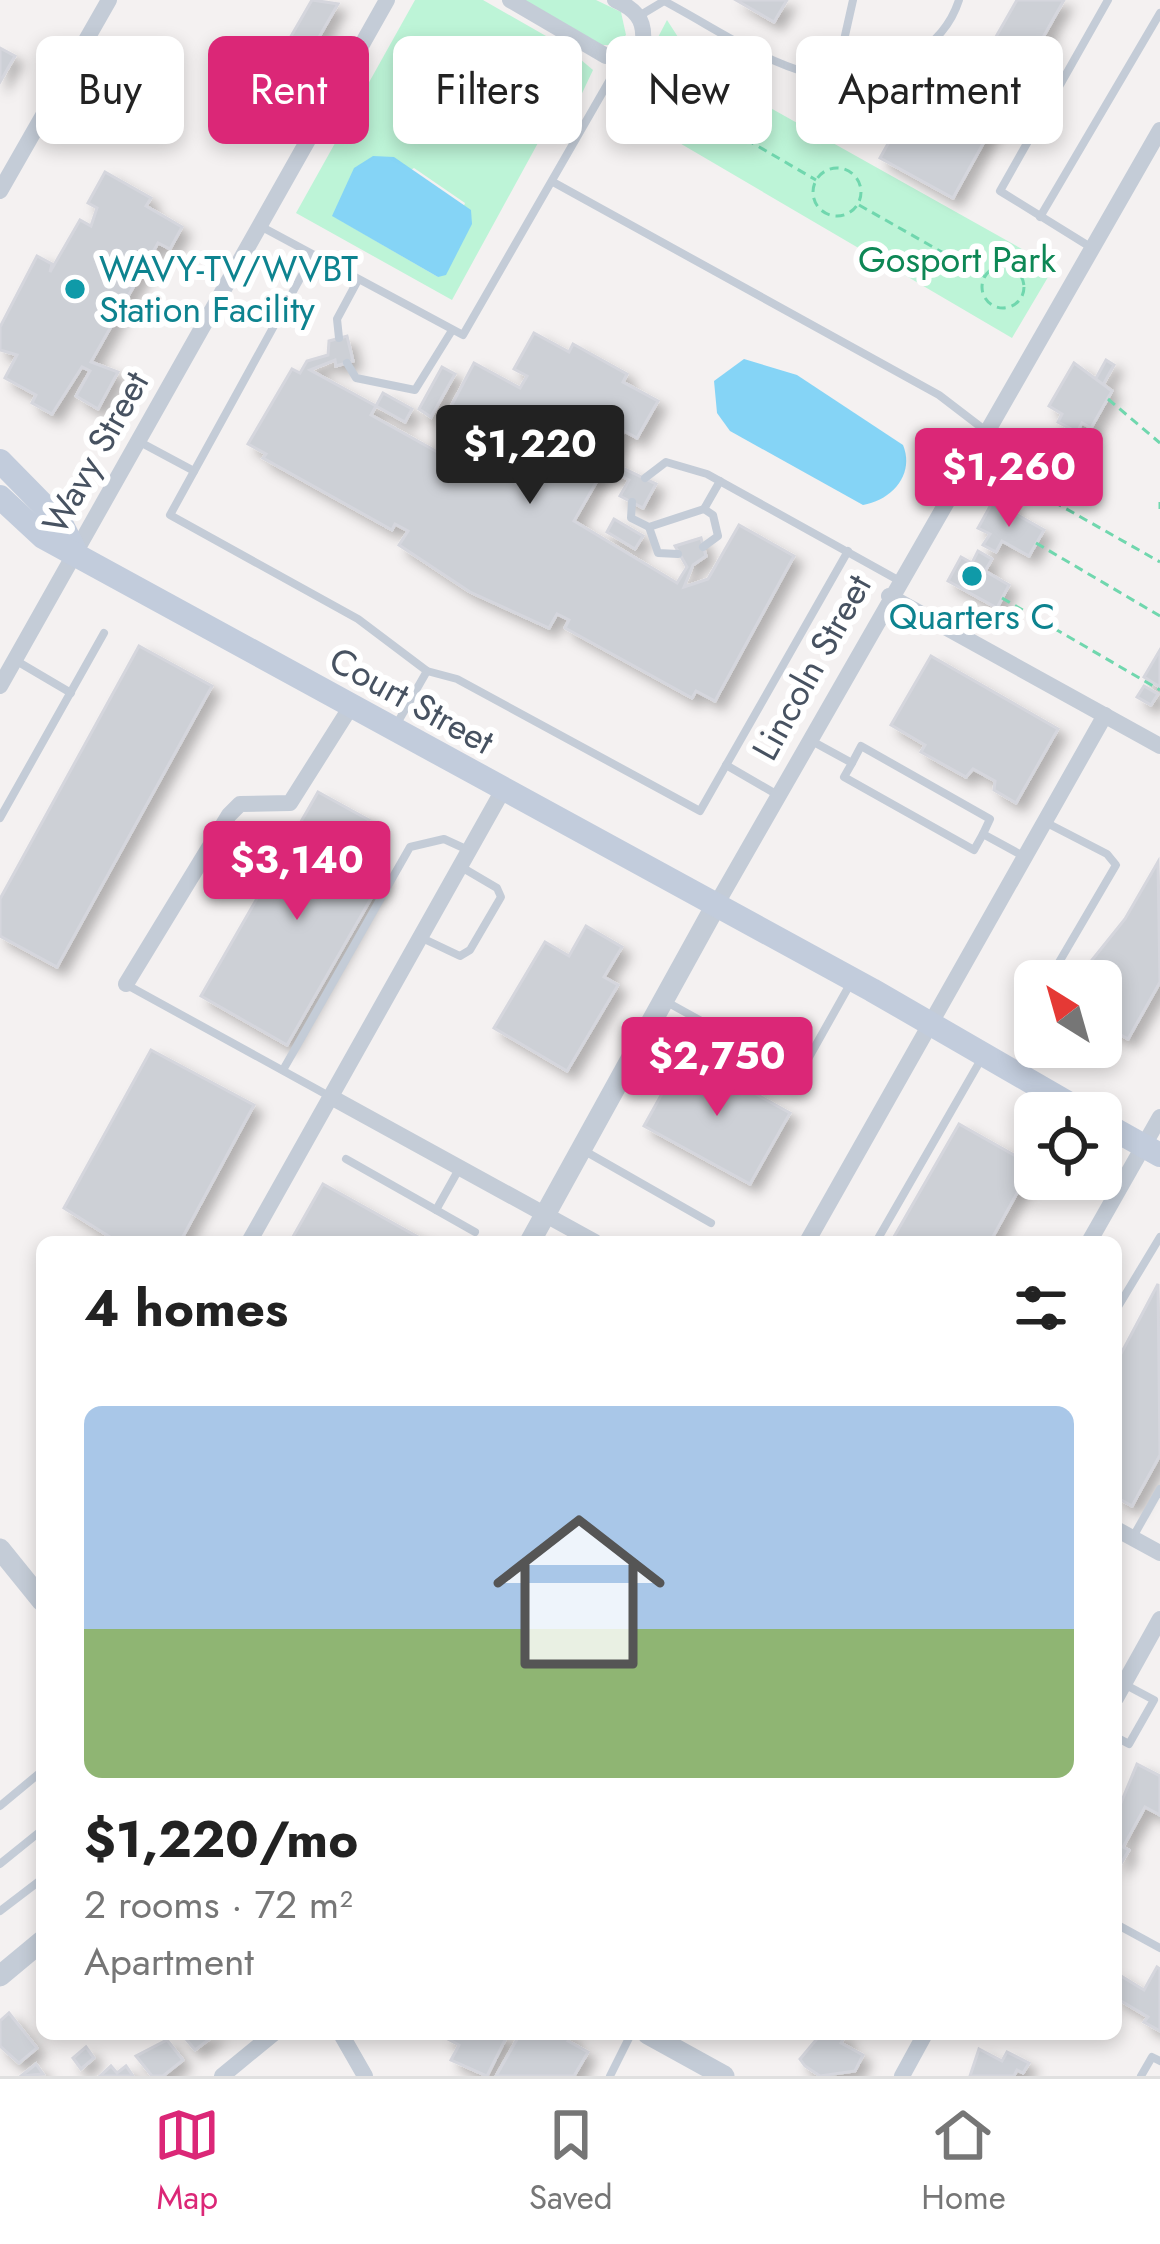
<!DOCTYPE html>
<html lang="en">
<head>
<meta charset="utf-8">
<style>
	body { margin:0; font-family:Jost,sans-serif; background:#f6f6f6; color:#222; height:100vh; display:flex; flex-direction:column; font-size:45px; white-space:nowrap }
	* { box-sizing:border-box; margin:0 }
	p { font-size:39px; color:#767676 }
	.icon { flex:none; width:66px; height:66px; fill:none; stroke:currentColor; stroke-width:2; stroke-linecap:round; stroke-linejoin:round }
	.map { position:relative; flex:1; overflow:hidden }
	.details { position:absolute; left:36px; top:1236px; width:1086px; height:804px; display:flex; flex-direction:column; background:#fff; border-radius:18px; box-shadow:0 6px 18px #0003 }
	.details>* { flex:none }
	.banner { position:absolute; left:36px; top:36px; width:1089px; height:108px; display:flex; gap:24px }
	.needle { width:78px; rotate:323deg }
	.fabs { position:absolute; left:1014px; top:960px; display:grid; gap:24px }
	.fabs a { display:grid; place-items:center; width:108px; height:108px; border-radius:18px; background:#fff; box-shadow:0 6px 18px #0003; font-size:60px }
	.price { position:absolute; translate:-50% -102px; padding:0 27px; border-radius:12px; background:#db2777; color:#fff; font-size:39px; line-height:78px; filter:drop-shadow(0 3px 6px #0008) }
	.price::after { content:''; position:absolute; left:50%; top:72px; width:36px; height:27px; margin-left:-18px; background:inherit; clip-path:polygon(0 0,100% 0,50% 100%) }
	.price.selected { background:#222; color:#fff }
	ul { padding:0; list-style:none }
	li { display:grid; align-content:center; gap:24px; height:636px; padding:0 48px }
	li+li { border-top:3px solid #e0e0e0 }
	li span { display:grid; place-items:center; height:372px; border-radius:18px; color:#555 }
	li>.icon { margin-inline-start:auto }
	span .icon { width:216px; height:216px; fill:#fffc; stroke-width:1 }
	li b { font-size:51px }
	h2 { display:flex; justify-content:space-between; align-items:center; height:144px; padding:0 48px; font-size:51px }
	.pill { padding:0 42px; border-radius:18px; background:#fff; box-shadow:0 6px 18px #0003; font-size:42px; line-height:108px }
	.pill.selected { background:#db2777; color:#fff }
	.tab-bar { display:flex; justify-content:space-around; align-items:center; height:168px; border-top:3px solid #e0e0e0; background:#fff; font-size:33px; color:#767676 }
	.tab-bar a { display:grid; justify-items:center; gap:6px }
	.tab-bar .selected { color:#db2777 }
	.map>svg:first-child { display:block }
</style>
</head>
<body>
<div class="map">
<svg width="1160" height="2076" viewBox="0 0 1160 2076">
	<defs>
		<filter id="shadow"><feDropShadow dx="8" dy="8" stdDeviation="6" flood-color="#0004"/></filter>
	</defs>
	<rect width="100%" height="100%" fill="#f4f1f1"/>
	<g fill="#bdf4d7" fill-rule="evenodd">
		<path d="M415,0H483L567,48L593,70L576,106L562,99L452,300L296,213ZM414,168L465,203L438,277L333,216Z"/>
		<polygon points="523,0 596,0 621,12 626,35 615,45 602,45"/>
		<polygon points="667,20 687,51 717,78 1054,267 1012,338 642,121 618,93 628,95"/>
	</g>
	<g fill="#85d4f6">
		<polygon points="373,156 394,157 471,210 472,224 446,275 438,277 332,216 354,168"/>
		<path d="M744,359L797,375L903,445C915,474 892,500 863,505L730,431L717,413L714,381Z"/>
	</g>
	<g fill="#cdd0d6" stroke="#d5d6dd" stroke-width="3" filter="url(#shadow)">
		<polygon points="312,0 338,4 307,58 314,64 308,74 302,71 279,113 247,95 278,41 286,45"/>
		<polygon points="736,0 787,0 774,22"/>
		<polygon points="1017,0 1064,0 1013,91 977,70"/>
		<polygon points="0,48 15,56 0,82"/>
		<polygon points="938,55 957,67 955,73 1006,102 953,198 880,158"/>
		<polygon points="105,172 151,198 146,206 182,227 170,249 158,243 91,362 118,372 98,409 76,396 90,371 82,367 52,414 32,403 36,395 5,378 17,355 0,350 0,327 37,256 52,264 50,272 80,220 91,226 97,208 88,203"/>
		<polygon points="534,333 569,352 573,344 627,374 623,382 658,401 637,438 624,431 608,461 656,484 643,508 620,496 629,480 605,467 574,521 677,583 687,567 675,546 701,538 706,556 693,565 684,587 708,579 739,525 794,556 715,701 696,691 692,698 565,628 569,620 557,614 549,628 470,592 399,545 408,531 395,524 392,530 263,458 266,454 248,444 292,369 300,373 307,361 328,355 329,341 347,336 353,361 336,366 335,360 310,370 376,406 371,415 450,459 454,452 464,457 470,447 439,429 474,363 520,388 527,376 514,369"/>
		<polygon points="1106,360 1114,365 1103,385 1095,380"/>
		<polygon points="1074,363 1112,391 1091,428 1082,423 1077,432 1058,422 1062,414 1049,406"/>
		<polygon points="442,367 455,374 431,417 419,409"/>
		<polygon points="383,393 412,409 405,422 376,406"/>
		<polygon points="993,501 1044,530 1029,556 1002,541 996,552 983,545 990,534 978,528"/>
		<polygon points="614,519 643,536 635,549 607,532"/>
		<polygon points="978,551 992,559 985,571 1009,585 997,608 948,581 961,557 972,563"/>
		<polygon points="139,646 212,686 57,967 0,936 0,899"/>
		<polygon points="1160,650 1160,687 1144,677"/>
		<polygon points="931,656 1058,729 1016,803 994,790 995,781 973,769 966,777 921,752 925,745 891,725"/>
		<polygon points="1144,686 1158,694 1151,705 1137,697"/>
		<polygon points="318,792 369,820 350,854 385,874 287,1045 201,996"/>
		<polygon points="1158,862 1160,982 1128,1039 1101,1024 1101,981 1084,981 1088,973 1084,970 1125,919"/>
		<polygon points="586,926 622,947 604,977 618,985 567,1071 494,1028 545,942 569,956"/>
		<polygon points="151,1050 254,1105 180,1242 118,1242 64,1208"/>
		<polygon points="684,1054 790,1113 750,1184 644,1126"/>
		<polygon points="959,1124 1021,1159 1027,1175 990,1242 891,1242"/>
		<polygon points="323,1184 427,1242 290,1242"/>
		<polygon points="1158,1284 1160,1455 1132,1506 1116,1497 1116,1363"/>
		<polygon points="1137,1764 1160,1776 1160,1815 1145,1807 1123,1847 1129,1850 1120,1865 1116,1815"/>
		<polygon points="1157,1967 1160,1969 1160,2031 1144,2022 1148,2017 1116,1998 1116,1973 1144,1990"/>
		<polygon points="9,2013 37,2048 19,2063 0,2046 0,2021"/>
		<polygon points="182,2034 216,2034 195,2050"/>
		<polygon points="449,2034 508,2034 487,2076 451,2060 459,2045 446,2038"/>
		<polygon points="520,2034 572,2034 568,2041 588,2052 574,2076 496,2076"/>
		<polygon points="821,2034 846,2034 841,2043 863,2055 855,2071 820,2076 805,2066 800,2059"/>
		<polygon points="167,2040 183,2060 163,2076 152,2076 136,2056"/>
		<polygon points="86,2047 94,2058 81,2069 73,2058"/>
		<polygon points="979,2049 1002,2061 1007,2052 1029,2063 1023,2073 1017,2070 1014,2076 970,2076"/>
		<polygon points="36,2064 43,2074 21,2076"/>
		<polygon points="111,2066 117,2073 126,2066 133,2076 100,2076"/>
	</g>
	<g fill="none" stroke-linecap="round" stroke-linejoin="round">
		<g stroke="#70d7ae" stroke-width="3" stroke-dasharray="9 6" stroke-linecap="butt">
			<polyline points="643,69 658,83"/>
			<circle cx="676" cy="97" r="21"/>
			<polyline points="694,109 816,180"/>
			<circle cx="837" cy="192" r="24"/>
			<polyline points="859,205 984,276"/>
			<circle cx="1003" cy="287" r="21"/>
			<polyline points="1108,399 1160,443"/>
			<polyline points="1160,502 1160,509"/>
			<polyline points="1012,511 1026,486 1160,562"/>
			<polyline points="1036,543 1160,616"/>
			<polyline points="1002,598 1160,690"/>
		</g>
		<g stroke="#c4ccd7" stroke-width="8">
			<path d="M639,16L664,1C739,40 832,116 913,57C935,42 951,25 959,0"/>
			<polyline points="843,81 842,49 853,0"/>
			<polyline points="553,182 939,395 986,431"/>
			<polyline points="1040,217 1160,13"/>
			<polyline points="262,227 463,335 623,57"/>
			<polyline points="1092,248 1000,191 1108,0"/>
			<polyline points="313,255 170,515 358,619 427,671 457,679 700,811 848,551"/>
			<polyline points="339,338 337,319 358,280"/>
			<polyline points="347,363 356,378 415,390 451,332"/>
			<polyline points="138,441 194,471"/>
			<polyline points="645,478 666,462 707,474 898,580"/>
			<polyline points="632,502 631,518 649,527 704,509 720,481"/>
			<polyline points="649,527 658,553 678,554"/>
			<polyline points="703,547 718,536 713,515 704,509"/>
			<polyline points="15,660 71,693"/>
			<polyline points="395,727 427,671"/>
			<polyline points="810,740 852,763 844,777 974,850 983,834 1025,857"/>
			<polyline points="852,763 861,746 990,819 983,834"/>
			<polyline points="726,765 776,794"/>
			<polyline points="0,818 104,633"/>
			<polyline points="1045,822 1107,854 1116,865 1048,981"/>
			<polyline points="422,938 460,956 470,950 501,897 497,888 463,868"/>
			<polyline points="127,985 329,1096"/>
			<polyline points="665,1001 799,1075 849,986"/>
			<polyline points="283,1070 410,847 444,839 468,850"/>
			<polyline points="583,1150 711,1223"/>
			<polyline points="346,1159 475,1232"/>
			<polyline points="436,1210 459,1169"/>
			<polyline points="876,1242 983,1056"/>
			<polyline points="1116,1310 1160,1237"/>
			<polyline points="1133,1537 1160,1489"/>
			<polyline points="1116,1737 1129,1744 1154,1700 1124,1684"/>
			<polyline points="0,1806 42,1771"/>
			<polyline points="0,1864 42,1830"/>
			<polyline points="0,1911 42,1879"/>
			<polyline points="1116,1924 1160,1948"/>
			<polyline points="610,2076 631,2034"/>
			<polyline points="1141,2076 1152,2057 1160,2061"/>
		</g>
		<g stroke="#c4ccd7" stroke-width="16">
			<path d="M510,0L606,56H628L643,41C645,19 635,9 615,0"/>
			<polyline points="0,191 109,0"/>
			<polyline points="889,596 1160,746"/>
			<polyline points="0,686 387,0"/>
			<polyline points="716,905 1160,130"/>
			<polyline points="126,984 229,815 240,804 290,803 350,708"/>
			<polyline points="331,1097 595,1242"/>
			<polyline points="249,1242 503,790"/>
			<polyline points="807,1242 1105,715"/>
			<polyline points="1089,1242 1160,1117"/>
			<polyline points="1116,1529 1160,1553"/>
			<polyline points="1116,1698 1160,1619"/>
			<polyline points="341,2034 365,2076"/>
			<polyline points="222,2076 273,2034"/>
			<polyline points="902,2076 925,2034"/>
		</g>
		<g stroke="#c4ccd7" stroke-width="21">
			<polyline points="530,1242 716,905"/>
			<polyline points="0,1549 42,1601"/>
			<polyline points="0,1976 42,1941"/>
			<polyline points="648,2034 724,2076"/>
		</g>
		<g stroke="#c2ccdc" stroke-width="24">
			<polyline points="0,461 61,523 76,553"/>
			<polyline points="0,497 43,537 872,990 1085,1113"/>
			<polyline points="1101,1122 1160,1155"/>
		</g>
	</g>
	<g fill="#0f9aa8" stroke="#fff" stroke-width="4.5">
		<circle cx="75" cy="289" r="12"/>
		<circle cx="972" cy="576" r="12"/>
	</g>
	<g text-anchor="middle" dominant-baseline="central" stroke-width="12" stroke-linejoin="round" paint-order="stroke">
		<g font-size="36" fill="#0d8755" stroke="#fff">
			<text x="957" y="259">Gosport Park</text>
		</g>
		<g font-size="36" fill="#0d838f" stroke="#fff" text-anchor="start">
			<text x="99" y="268">WAVY-TV/WVBT<tspan x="99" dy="41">Station Facility</tspan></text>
			<text x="972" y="616" text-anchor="middle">Quarters C</text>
		</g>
		<g font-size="36" fill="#475261" stroke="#fff">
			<text transform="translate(95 452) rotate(-61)">Wavy Street</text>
			<text transform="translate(811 667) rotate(-61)">Lincoln Street</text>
			<text transform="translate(412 700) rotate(29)">Court Street</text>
		</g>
	</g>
</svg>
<div class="fabs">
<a><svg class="needle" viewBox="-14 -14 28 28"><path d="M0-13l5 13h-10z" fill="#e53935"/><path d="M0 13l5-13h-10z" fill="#767676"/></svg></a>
<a><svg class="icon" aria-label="locate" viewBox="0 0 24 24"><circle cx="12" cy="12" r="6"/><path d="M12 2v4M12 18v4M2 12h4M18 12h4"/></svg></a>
</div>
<b class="price selected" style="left:530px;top:507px">$1,220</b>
<b class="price" style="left:1009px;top:530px">$1,260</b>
<b class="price" style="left:297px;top:923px">$3,140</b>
<b class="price" style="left:717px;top:1119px">$2,750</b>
<div class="banner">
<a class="pill">Buy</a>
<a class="pill selected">Rent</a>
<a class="pill">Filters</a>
<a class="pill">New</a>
<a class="pill">Apartment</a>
</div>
<section class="details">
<h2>4 homes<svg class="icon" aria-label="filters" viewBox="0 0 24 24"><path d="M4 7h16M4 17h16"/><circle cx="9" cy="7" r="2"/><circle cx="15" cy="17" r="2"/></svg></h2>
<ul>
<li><span style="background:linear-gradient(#a9c7e8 60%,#8fb573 0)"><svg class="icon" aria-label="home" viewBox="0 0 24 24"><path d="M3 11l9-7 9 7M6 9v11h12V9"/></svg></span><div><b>$1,220/mo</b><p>2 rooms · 72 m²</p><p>Apartment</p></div></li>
</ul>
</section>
</div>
<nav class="tab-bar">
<a class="selected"><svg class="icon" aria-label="map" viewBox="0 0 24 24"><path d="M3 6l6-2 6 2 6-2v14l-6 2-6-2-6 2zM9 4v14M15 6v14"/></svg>Map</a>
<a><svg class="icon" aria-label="saved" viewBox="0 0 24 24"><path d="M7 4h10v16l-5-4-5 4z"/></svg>Saved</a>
<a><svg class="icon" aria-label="home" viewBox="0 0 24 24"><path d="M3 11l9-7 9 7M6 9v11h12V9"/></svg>Home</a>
</nav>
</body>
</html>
